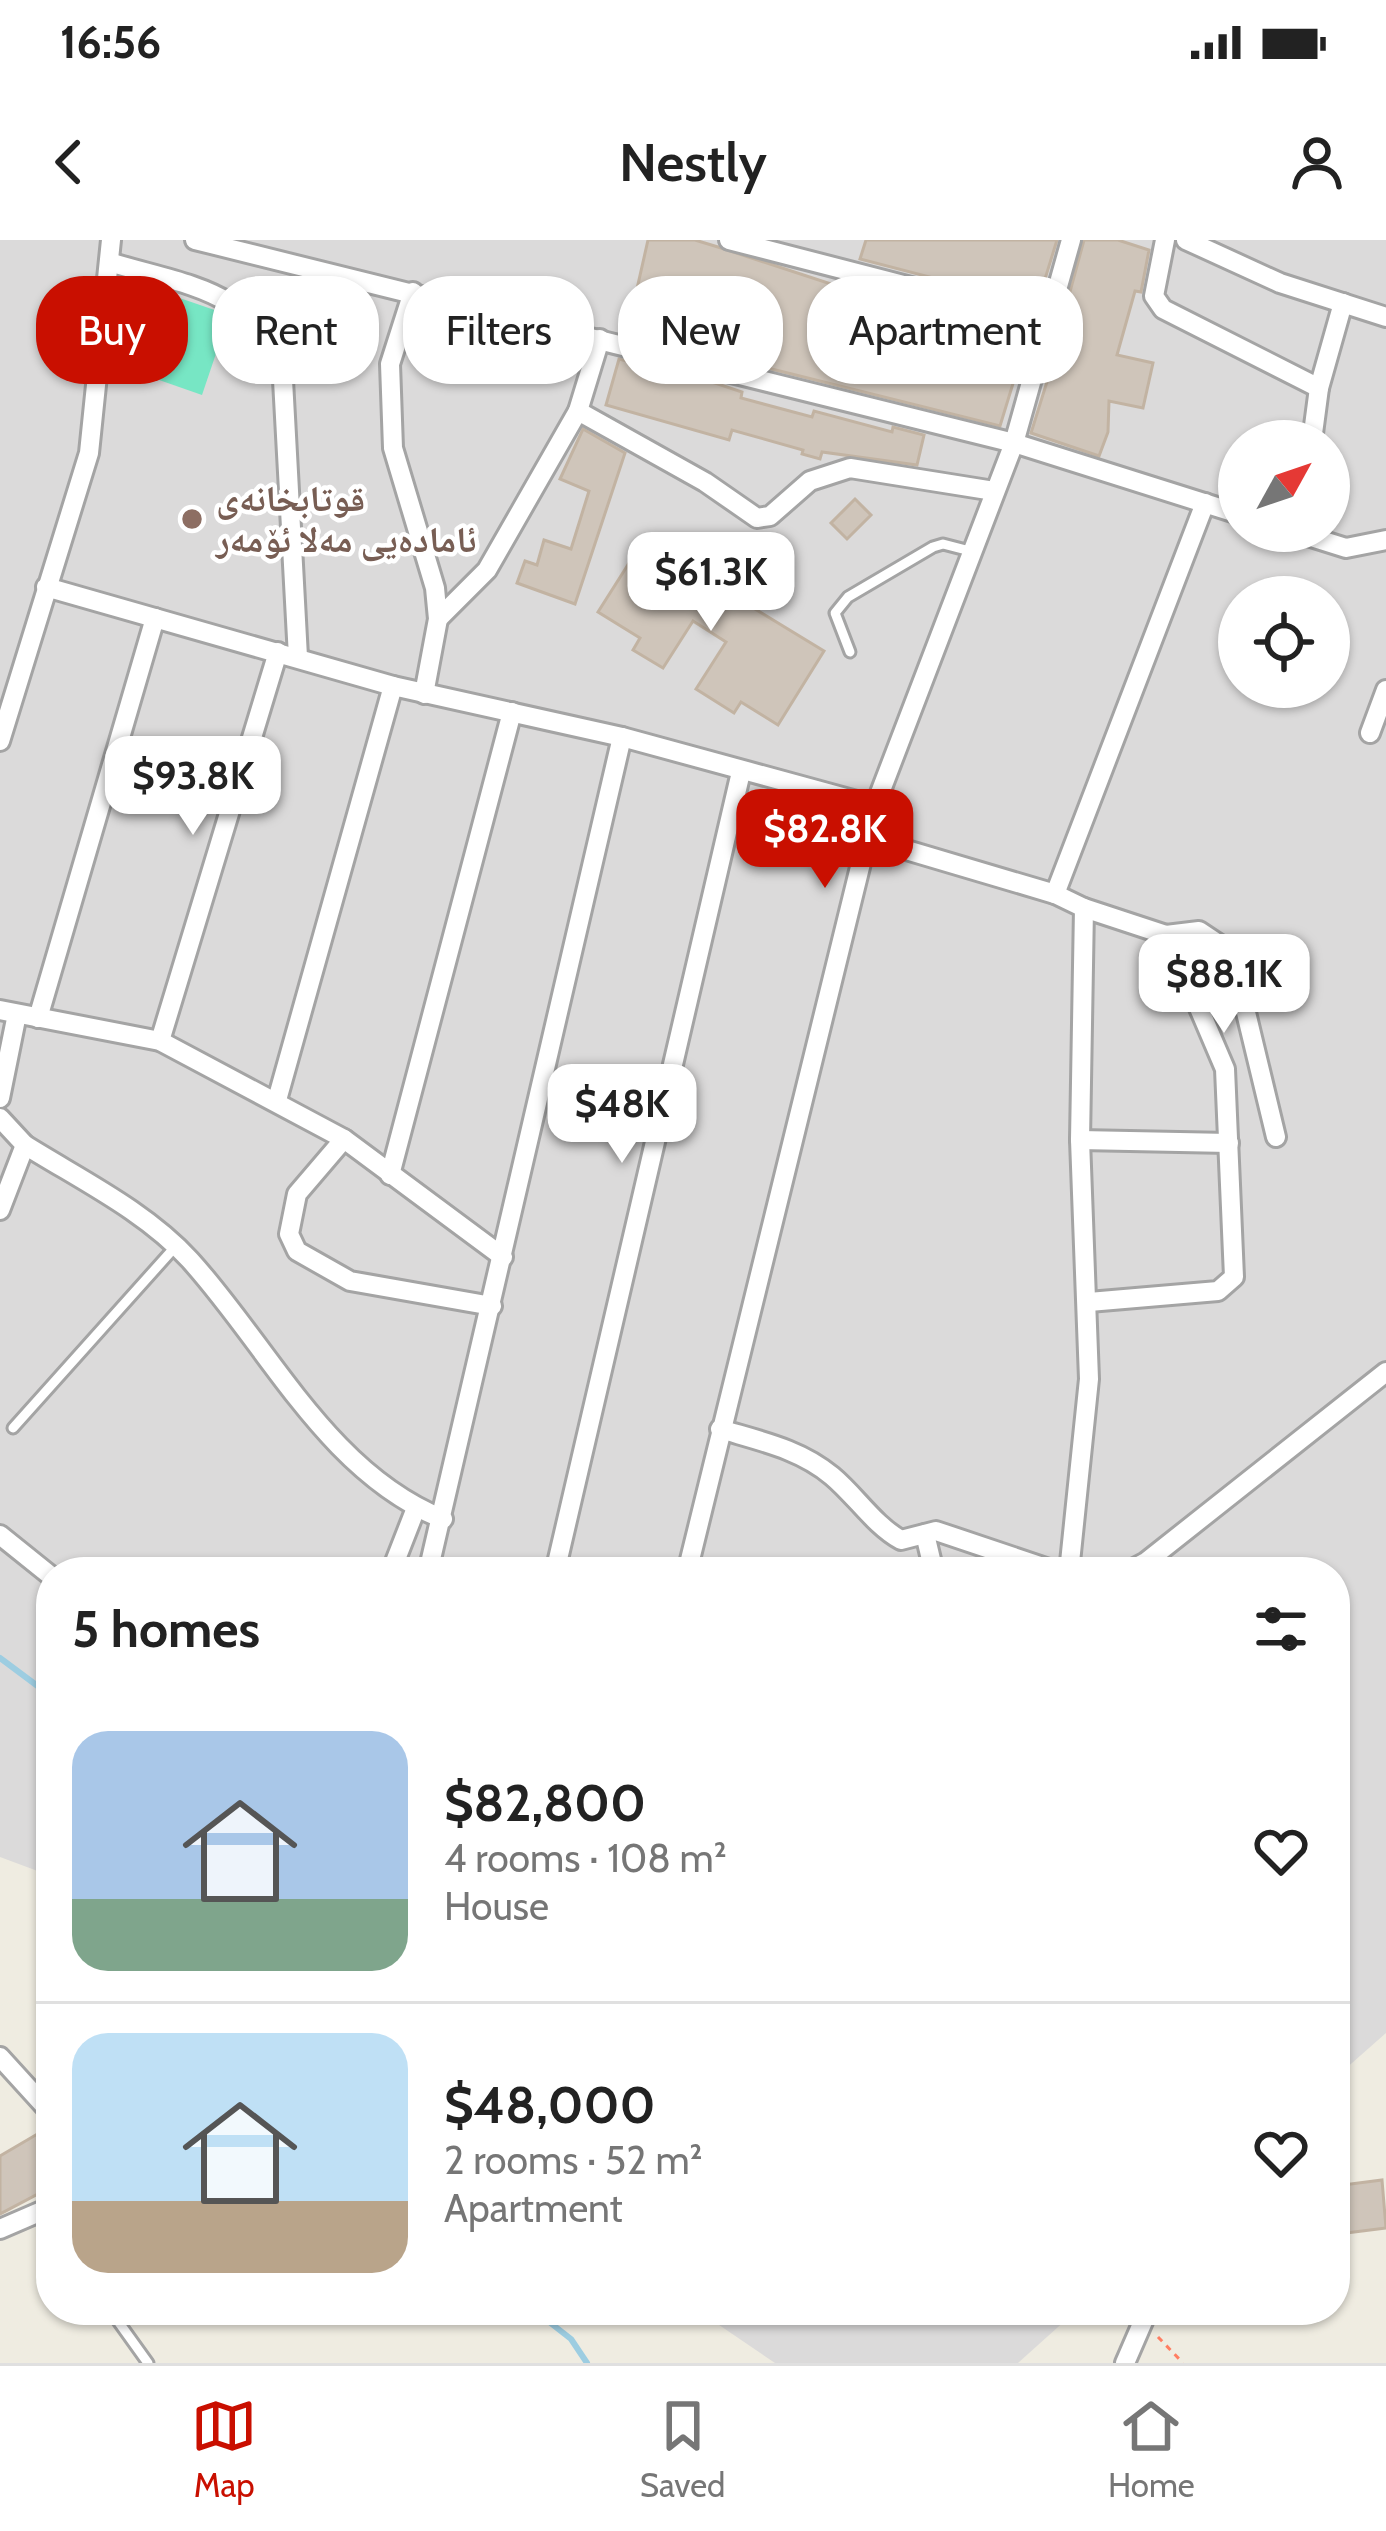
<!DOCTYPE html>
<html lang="en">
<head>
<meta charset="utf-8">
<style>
	body { margin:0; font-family:Cabin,"Noto Naskh Arabic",sans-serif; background:#f6f6f6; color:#222; height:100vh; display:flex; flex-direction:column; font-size:45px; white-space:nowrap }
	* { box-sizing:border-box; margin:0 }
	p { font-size:39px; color:#767676 }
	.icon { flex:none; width:66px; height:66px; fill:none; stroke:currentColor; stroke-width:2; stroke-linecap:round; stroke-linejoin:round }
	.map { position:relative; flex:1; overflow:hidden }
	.side { position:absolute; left:36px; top:1317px; width:1314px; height:768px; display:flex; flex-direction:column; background:#fff; border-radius:48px; box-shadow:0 3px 9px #0004 }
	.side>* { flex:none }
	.banner { position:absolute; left:36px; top:36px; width:1314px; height:108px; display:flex; gap:24px }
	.needle { width:78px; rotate:50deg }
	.buttons { position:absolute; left:1218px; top:180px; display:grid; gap:24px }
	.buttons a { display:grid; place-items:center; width:132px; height:132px; border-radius:50%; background:#fff; box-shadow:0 3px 9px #0004; font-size:60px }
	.price { position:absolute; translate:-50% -102px; padding:0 27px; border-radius:24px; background:#fff; color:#222; font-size:39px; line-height:78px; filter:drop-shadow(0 3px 6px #0008) }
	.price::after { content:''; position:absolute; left:50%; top:72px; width:36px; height:27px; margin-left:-18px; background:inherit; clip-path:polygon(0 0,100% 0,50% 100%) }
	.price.current { background:#c90f00; color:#fff }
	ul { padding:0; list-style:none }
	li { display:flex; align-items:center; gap:36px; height:300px; padding:0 36px }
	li+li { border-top:3px solid #e0e0e0 }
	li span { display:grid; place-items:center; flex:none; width:336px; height:240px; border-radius:36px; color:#555 }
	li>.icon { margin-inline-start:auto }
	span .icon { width:144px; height:144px; fill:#fffc; stroke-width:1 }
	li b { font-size:51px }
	h2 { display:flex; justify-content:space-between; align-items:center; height:144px; padding:0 36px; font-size:51px }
	.chip { padding:0 42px; border-radius:48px; background:#fff; box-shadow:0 3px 9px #0004; font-size:42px; line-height:108px }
	.chip.current { background:#c90f00; color:#fff }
	.status { display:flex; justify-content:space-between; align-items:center; height:84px; padding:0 60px; background:#fff; direction:ltr }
	.status svg { height:33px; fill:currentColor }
	header { display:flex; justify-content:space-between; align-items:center; height:156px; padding:0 36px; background:#fff; font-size:54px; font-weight:600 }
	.menu { display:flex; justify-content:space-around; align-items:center; height:168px; border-top:3px solid #e0e0e0; background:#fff; font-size:33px; color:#767676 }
	.menu a { display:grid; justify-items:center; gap:6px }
	.menu .current { color:#c90f00 }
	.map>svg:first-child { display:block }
</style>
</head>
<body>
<div class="status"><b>16:56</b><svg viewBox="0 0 49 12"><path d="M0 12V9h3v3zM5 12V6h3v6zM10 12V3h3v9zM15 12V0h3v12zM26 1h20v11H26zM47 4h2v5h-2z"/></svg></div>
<header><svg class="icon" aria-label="back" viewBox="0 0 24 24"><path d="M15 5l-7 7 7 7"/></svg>Nestly<svg class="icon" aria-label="person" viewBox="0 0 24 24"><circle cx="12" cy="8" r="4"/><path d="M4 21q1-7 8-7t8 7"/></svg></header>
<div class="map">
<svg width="1386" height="2123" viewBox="0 0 1386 2123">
	<rect width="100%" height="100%" fill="#efece1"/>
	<g fill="#dbdada" fill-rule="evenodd">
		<path d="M0,0H1386V1793L1335,1838V1332H51V1636L0,1617ZM1239,201H1329V291H1239ZM1239,357H1329V447H1239Z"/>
		<polygon points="697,2070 1077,2070 1018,2123 775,2123"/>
	</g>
	<polygon fill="#77e6c4" points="168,54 229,75 202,155 142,134"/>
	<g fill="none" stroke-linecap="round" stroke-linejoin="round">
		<g stroke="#9dcde1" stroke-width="6">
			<polyline points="0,1418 51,1456"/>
			<polyline points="534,2070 571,2099 587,2123"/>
		</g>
	</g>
	<g fill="#cfc5ba" stroke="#c2b3a2" stroke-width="3">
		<polygon points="648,0 695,0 718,7 889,63 885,79 928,89 934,67 1029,91 1000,186 627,93"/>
		<polygon points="866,0 1057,0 1037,65 860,19"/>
		<polygon points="1084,0 1118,0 1149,10 1141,52 1135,51 1117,115 1153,123 1143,168 1109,161 1108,192 1099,216 1031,193 1069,71 1065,70"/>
		<polygon points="619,119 715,143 742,152 741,158 812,177 814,171 892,192 893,187 924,195 917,225 822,212 820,219 802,214 803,210 732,190 729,200 606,165"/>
		<polygon points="583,189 625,213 575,364 517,343 525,321 537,325 544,300 571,309 589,251 560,239"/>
		<polygon points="855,259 871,275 847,299 831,283"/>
		<polygon points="643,301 824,411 778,485 741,462 734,473 696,449 726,402 693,381 663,428 633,410 640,398 598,372"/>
		<polygon points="51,1886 51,1947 0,1974 0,1916"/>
		<polygon points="1382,1940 1386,1988 1338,1994 1335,1946"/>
	</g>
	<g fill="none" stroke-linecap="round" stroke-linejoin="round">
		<g stroke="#a4a4a4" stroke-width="15">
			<g id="lane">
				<polyline points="850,412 835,373 848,357 933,307 943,304 970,311"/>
				<polyline points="13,1188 175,1007"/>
				<polyline points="39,1973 51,1989"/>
				<polyline points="110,2070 148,2123"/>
			</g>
		</g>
		<g stroke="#a4a4a4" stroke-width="24">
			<g id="street">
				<polyline points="195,0 1014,203 1239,274"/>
				<polyline points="729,0 1047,82"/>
				<polyline points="1165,0 1154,56 1163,69 1319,148"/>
				<polyline points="1186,0 1280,43 1386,77"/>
				<path d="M109,22C187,46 260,49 283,140L298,417"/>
				<polyline points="413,52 390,124 393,208 435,348 438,379 424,454"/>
				<polyline points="578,171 600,99"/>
				<polyline points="1312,201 1319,148 1343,63"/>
				<polyline points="1292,291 1346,308 1386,300"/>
				<polyline points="46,347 393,446 622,497 875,566"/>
				<polyline points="438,379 487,330 578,171 705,242 757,278 770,276 810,241 850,228 994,251"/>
				<polyline points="1370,493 1386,450"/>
				<polyline points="0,501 89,213 111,0"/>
				<polyline points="866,598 1055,654 1084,668 1080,900 1089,1139 1069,1332"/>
				<polyline points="1055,654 1205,263"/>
				<polyline points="1084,668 1166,695 1179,705 1193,754 1225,829 1234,1037 1218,1051 1089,1062"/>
				<polyline points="1166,695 1199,691 1220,705 1236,731 1276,897"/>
				<polyline points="0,770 160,801 344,899 503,1017"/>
				<polyline points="38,778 155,378"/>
				<polyline points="160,801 278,412"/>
				<polyline points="0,858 17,774"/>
				<polyline points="277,860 393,446"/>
				<polyline points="0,878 25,905 0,970"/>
				<polyline points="344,899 297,954 289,994 297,1011 350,1041 492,1066"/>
				<polyline points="1080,900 1229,903"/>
				<path d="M25,905C81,940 145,971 190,1020C269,1107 328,1233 443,1279"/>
				<polyline points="390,935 512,472"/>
				<path d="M720,1189C760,1201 800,1209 832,1236C856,1256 874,1285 901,1300L936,1291L1058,1332"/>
				<polyline points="925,1294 934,1332"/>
				<polyline points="0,1295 51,1336"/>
				<polyline points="391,1332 416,1268"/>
				<polyline points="428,1332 622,497"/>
				<polyline points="555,1332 741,532"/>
				<polyline points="687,1332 875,566 1014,203 1071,0"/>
				<polyline points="1127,1332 1146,1322 1386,1132"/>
				<polyline points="0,1817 51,1873"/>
				<polyline points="0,1989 51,1967"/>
				<polyline points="1125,2123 1148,2070"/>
			</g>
		</g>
		<polyline stroke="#ff7e62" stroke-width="3" stroke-dasharray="6 6" stroke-linecap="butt" points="1158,2097 1183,2123"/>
		<use href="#lane" stroke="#fff" stroke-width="9"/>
		<use href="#street" stroke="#fff" stroke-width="18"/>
	</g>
	<circle fill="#8d6e63" stroke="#fff" stroke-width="4.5" cx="192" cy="279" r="12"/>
	<g text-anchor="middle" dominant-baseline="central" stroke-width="9" stroke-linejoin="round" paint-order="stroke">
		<g font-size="36" font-weight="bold" fill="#785e54" stroke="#fff" text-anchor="start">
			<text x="216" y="258">قوتابخانەی<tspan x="216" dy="41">ئامادەیی مەلا ئۆمەر</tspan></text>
		</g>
	</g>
</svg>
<div class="buttons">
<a><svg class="needle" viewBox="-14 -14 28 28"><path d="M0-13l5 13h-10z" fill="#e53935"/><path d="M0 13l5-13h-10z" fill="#767676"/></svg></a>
<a><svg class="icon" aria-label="locate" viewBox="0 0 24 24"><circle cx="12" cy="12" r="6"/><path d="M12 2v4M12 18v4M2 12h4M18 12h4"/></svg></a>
</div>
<b class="price" style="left:711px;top:394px">$61.3K</b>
<b class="price" style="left:193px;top:598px">$93.8K</b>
<b class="price current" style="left:825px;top:651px">$82.8K</b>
<b class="price" style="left:1224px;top:796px">$88.1K</b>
<b class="price" style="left:622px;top:926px">$48K</b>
<div class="banner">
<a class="chip current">Buy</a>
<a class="chip">Rent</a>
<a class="chip">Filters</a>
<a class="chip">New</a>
<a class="chip">Apartment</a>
</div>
<section class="side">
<h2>5 homes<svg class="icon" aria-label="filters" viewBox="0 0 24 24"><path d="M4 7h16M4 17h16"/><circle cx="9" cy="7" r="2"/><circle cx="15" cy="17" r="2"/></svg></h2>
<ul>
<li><span style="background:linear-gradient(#a9c7e8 70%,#7fa58c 0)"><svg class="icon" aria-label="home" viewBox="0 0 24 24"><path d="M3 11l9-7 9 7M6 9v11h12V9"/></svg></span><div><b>$82,800</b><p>4 rooms · 108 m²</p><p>House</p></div><svg class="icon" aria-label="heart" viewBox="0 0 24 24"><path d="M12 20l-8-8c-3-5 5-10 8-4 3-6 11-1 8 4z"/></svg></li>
<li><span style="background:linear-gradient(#bfe0f5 70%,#b9a48a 0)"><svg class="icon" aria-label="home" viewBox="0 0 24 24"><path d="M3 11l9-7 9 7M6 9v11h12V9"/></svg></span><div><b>$48,000</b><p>2 rooms · 52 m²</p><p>Apartment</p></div><svg class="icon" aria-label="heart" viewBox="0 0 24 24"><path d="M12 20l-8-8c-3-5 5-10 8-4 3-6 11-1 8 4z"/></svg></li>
</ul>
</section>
</div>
<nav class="menu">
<a class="current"><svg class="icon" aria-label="map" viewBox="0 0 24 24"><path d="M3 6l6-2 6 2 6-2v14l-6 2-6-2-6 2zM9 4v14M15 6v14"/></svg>Map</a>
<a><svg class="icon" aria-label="saved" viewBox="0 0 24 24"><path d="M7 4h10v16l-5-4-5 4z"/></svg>Saved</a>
<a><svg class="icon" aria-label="home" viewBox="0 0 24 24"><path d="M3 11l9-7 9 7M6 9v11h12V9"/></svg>Home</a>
</nav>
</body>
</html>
